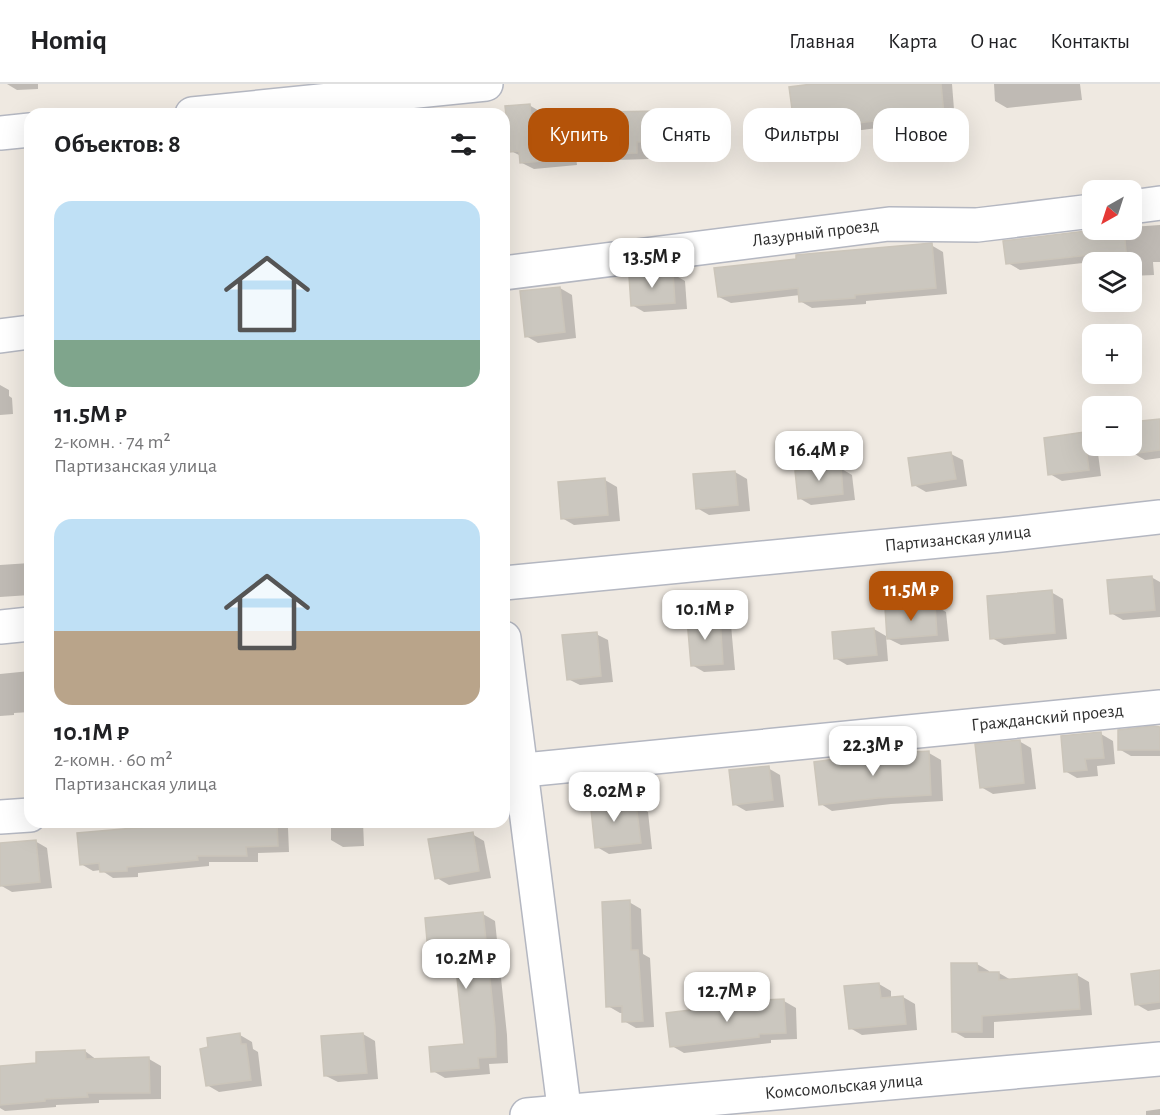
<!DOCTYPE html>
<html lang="ru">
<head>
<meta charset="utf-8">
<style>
	body { margin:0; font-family:"Alegreya Sans",sans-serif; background:#f2f2f2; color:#202124; height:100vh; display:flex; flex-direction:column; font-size:22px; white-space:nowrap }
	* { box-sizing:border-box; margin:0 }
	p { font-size:20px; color:#757577 }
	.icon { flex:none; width:33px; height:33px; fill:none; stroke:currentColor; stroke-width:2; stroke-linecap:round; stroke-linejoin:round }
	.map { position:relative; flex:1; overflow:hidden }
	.sheet { position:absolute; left:24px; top:24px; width:486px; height:720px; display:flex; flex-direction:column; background:#fff; border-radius:18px; box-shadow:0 6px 24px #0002 }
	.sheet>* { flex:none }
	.banner { position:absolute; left:528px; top:24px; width:542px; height:54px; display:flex; gap:12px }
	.needle { width:39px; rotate:219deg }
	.tools { position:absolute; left:1082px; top:96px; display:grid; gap:12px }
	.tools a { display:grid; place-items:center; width:60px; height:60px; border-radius:12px; background:#fff; box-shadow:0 6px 24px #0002; font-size:30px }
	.price { position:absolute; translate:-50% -51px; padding:0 14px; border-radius:12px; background:#fff; color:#222; font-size:20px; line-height:39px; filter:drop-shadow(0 2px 3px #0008) }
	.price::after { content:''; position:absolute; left:50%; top:36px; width:18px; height:14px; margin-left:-9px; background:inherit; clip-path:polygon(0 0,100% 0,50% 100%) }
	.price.current { background:#b45309; color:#fff }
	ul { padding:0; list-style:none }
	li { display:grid; align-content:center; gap:12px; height:318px; padding:0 30px }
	li span { display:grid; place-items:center; height:186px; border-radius:18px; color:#555 }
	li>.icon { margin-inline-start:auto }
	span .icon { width:108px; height:108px; fill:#fffc; stroke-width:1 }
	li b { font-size:26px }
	h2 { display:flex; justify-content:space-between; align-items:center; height:72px; padding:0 30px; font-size:26px }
	.pill { padding:0 21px; border-radius:18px; background:#fff; box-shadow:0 6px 24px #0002; font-size:21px; line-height:54px }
	.pill.current { background:#b45309; color:#fff }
	header { display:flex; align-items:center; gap:36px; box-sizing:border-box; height:84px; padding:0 30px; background:#fff; border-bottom:2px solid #e0e0e0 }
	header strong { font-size:28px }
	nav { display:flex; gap:33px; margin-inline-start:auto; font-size:21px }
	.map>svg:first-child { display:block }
</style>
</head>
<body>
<header>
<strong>Homiq</strong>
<nav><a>Главная</a><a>Карта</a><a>О нас</a><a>Контакты</a></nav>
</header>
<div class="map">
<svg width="1160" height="1031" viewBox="0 0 1160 1031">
	<rect width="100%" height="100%" fill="#efe9e1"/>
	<g fill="#0003">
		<polygon points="7,0 38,0 38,5 17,6"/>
		<polygon points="823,0 952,0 955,38 913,41 914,52 889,54 877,47 877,44 809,53 797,46"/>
		<polygon points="994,0 1080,0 1082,16 1007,24 995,17"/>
		<polygon points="529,21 541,28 542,35 560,33 572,40 577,81 534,85 522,79 521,72 511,67"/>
		<polygon points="661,28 673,35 675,63 649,64 649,75 615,76 603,69"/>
		<polygon points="1160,141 1160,178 1153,178 1154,191 1131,192 1131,178 1092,178 1092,182 1092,178 1020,186 1008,179 1099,146 1131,146 1131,143"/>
		<polygon points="931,161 943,168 947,210 866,217 866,220 812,224 800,217 800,211 731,219 719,213"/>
		<polygon points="673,190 685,197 687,225 644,228 632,221"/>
		<polygon points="560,204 572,211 576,254 538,259 526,252"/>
		<polygon points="0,301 9,306 9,312 12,314 13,330 0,331"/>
		<polygon points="1160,336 1160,374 1145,376 1133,369 1131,340"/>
		<polygon points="1084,350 1092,355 1092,362 1097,362 1101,392 1062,397 1050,390"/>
		<polygon points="951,370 963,376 967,402 926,408 914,401"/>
		<polygon points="840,384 852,391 855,416 811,421 799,414"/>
		<polygon points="735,388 747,395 750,427 709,431 697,424"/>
		<polygon points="605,396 617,403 620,437 574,441 562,434"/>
		<polygon points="30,479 30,511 0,513 0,481"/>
		<polygon points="1151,493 1160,498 1160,533 1123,536 1111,529"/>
		<polygon points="1051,508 1063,515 1067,555 1004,561 992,554"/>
		<polygon points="934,521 946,528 949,557 901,561 889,555"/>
		<polygon points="719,534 731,541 735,586 704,588 692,581"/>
		<polygon points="874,545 886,552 888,577 847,581 835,574"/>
		<polygon points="596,550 608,556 613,598 580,601 568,595"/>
		<polygon points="30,587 30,628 14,629 14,631 0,632 0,590"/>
		<polygon points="1160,644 1160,672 1131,672 1119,665"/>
		<polygon points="1101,650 1113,657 1115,680 1097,682 1098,692 1077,694 1065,687"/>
		<polygon points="1019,657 1031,664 1036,705 993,710 981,703"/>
		<polygon points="929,669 941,676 943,717 891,720 832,727 821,720"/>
		<polygon points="768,684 780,691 784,723 746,727 734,720"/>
		<polygon points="615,715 627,722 636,721 648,728 652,765 609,770 597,763"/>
		<polygon points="233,738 279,738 288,744 289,768 258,769 258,778 209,778 209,782 138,789 138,793 113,794 101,786 93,787 81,780"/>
		<polygon points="331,738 363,738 364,762 343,763 331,756"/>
		<polygon points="472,750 484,757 491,794 449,801 437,794"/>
		<polygon points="35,757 47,764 52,804 12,808 0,801 0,761"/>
		<polygon points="629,818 641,825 643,870 650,874 654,943 636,944 624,937 623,929 620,929 608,922"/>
		<polygon points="483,830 495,837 507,951 508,979 489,980 490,990 445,994 433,987 465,961 456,873 442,874 430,868"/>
		<polygon points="977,880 989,887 989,889 999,889 1011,896 1077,891 1089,898 1092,931 994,938 994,954 965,954 953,947"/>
		<polygon points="1160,888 1160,925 1148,927 1136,920"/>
		<polygon points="879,900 891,907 891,914 903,913 915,920 917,946 862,951 850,944"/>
		<polygon points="784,917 796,924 797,955 771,956 771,959 684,969 672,962"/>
		<polygon points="363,950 375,957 378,995 338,998 326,992"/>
		<polygon points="240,951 252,958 253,965 258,968 262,1002 219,1008 207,1001"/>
		<polygon points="85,967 97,976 149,975 161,982 161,1015 99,1016 99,1019 56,1021 56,1023 5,1027 0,1024 0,984 38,981"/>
		<polygon points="1160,1025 1160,1031 1146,1031 1146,1027"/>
	</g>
	<g fill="#cbc7bf" stroke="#cbc5ba" stroke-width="1.5">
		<polygon points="812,0 941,0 944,31 901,35 902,45 875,48 874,37 795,47 789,3"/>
		<polygon points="530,20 531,34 561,31 565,75 520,79 519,67 510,68 505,22"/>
		<polygon points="661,27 663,57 637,58 637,69 602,70 600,28"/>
		<polygon points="1095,146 1124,146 1127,178 1092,178 1091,187 1090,171 1006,180 1003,157"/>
		<polygon points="932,159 936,204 855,211 855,214 799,218 798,204 718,213 714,184 796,175 796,171"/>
		<polygon points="673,188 675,219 631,222 629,192"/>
		<polygon points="560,203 565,248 525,253 520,207"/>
		<polygon points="1160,335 1160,366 1131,370 1131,338"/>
		<polygon points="1084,348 1089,386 1048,391 1044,354"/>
		<polygon points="951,368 956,395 912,402 908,374"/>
		<polygon points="841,382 843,410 798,415 795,387"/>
		<polygon points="735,387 738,421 696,425 693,390"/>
		<polygon points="605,394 608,431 561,435 558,398"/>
		<polygon points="1152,492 1155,526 1110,530 1107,496"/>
		<polygon points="1052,506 1055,549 990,555 987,512"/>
		<polygon points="935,520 937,551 887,555 885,524"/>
		<polygon points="720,533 723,580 691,582 687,535"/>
		<polygon points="874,544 877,571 834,575 832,548"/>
		<polygon points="597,548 601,592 567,596 562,551"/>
		<polygon points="1153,642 1160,643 1160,666 1118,666 1118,646"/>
		<polygon points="1101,648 1104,674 1085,675 1087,686 1064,688 1061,652"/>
		<polygon points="1020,656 1024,699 980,704 975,660"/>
		<polygon points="929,667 931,711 878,714 819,721 814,678 866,671"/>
		<polygon points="769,682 773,716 733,721 729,686"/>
		<polygon points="615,713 616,722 636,720 641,759 595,764 590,716"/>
		<polygon points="204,738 277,738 278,762 246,763 247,772 197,772 198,776 127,783 127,787 100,788 99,779 80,781 77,749"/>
		<polygon points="473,748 479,787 435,795 428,755"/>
		<polygon points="36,756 40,798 0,802 0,759"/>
		<polygon points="630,816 631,866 638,866 643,937 622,938 622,922 606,923 602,818"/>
		<polygon points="483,828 495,943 496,973 478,974 479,984 431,988 429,963 464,960 454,866 428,868 425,834"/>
		<polygon points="951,879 977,879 978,888 999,888 999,896 1077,890 1080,925 982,932 982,948 952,948"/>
		<polygon points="1160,886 1160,918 1135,921 1131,890"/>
		<polygon points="879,899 881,914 903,912 906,940 849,945 844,902"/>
		<polygon points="784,915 786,949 759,950 759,953 670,963 666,929 741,920 741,917"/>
		<polygon points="240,949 241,960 246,960 251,996 206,1002 200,965 208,963 207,954"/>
		<polygon points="363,949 367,989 324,992 321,952"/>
		<polygon points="85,966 86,975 149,973 150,1009 87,1009 88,1013 45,1015 45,1017 0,1021 0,982 36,979 36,968"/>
	</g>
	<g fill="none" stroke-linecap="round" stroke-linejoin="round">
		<g stroke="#b4b7c1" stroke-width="36">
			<g id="minor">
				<polyline points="192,30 486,0"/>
				<polyline points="0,49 30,46"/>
				<polyline points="1131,123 1160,119"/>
				<path id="s1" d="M504,189L889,140L977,141L1092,127"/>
				<polyline points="0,252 30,248"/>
				<path id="s2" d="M504,499L1001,451L1160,433"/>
				<polyline points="0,543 30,540"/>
				<polyline points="504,554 565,1031"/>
				<path id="s3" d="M504,688L1160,623"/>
				<polyline points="0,733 30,731"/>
				<path id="s4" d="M527,1031L1160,975"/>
			</g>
		</g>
		<use href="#minor" stroke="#fff" stroke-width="33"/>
	</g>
	<g text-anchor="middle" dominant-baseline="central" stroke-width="4.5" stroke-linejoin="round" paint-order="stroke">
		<g font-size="18" fill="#2e2e2e" stroke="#fff">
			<text stroke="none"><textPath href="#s1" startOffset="314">Лазурный проезд</textPath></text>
			<text stroke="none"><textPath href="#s2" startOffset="456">Партизанская улица</textPath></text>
			<text stroke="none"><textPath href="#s3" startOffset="546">Гражданский проезд</textPath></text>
			<text stroke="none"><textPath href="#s4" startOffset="318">Комсомольская улица</textPath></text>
		</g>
	</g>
</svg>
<div class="tools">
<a><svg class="needle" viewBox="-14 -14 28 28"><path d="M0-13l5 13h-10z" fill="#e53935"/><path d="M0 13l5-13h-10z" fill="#757577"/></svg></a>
<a><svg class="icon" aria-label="layers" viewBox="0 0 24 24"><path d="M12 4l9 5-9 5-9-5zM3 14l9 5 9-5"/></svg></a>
<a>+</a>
<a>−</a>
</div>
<b class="price" style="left:652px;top:205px">13.5M ₽</b>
<b class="price" style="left:819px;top:398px">16.4M ₽</b>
<b class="price current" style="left:911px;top:538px">11.5M ₽</b>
<b class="price" style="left:705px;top:557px">10.1M ₽</b>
<b class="price" style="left:873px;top:693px">22.3M ₽</b>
<b class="price" style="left:614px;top:739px">8.02M ₽</b>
<b class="price" style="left:466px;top:906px">10.2M ₽</b>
<b class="price" style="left:727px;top:939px">12.7M ₽</b>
<div class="banner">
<a class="pill current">Купить</a>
<a class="pill">Снять</a>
<a class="pill">Фильтры</a>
<a class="pill">Новое</a>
</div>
<section class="sheet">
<h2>Объектов: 8<svg class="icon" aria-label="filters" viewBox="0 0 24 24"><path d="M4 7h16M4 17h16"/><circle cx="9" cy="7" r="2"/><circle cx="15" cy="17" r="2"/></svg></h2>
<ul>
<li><span style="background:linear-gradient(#bfe0f5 75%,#7fa58c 0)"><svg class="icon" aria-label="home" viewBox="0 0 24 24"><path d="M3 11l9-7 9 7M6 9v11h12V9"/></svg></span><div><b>11.5M ₽</b><p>2-комн. · 74 m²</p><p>Партизанская улица</p></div></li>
<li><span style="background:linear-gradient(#bfe0f5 60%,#b9a48a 0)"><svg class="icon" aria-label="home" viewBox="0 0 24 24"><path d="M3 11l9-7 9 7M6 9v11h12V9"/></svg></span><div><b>10.1M ₽</b><p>2-комн. · 60 m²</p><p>Партизанская улица</p></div></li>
</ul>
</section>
</div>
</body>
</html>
